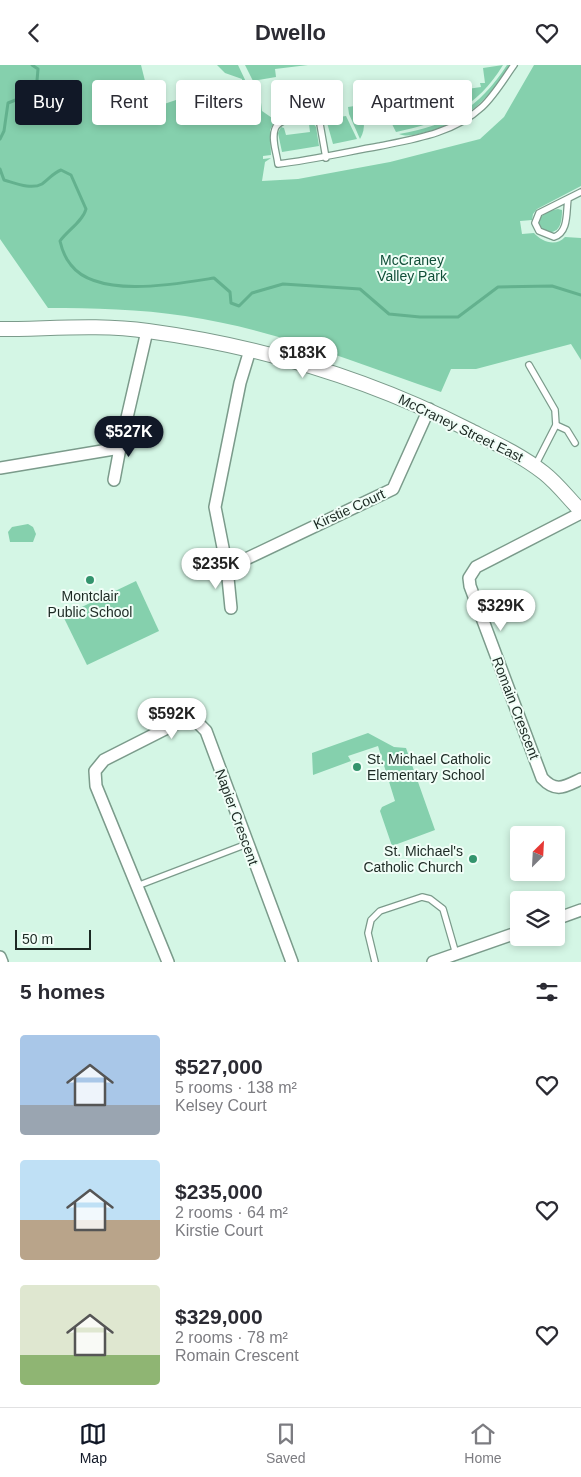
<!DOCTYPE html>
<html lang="en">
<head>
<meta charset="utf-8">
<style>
	body { margin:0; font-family:Helvetica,sans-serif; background:#f7f7f7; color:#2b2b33; height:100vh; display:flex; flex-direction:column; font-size:19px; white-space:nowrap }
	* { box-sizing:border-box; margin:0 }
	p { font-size:16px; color:#7c7c81 }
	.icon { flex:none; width:28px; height:28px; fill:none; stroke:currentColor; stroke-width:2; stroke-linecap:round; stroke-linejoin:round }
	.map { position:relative; height:897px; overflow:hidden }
	.side { display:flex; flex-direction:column; background:#fff; flex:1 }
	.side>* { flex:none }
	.guide { position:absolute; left:15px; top:15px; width:551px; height:45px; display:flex; gap:10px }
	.needle { width:32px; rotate:24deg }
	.fabs { position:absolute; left:510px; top:761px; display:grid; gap:10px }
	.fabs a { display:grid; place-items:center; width:55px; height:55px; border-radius:5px; background:#fff; box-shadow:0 2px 8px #0003; font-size:25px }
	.scale { position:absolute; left:15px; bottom:12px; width:76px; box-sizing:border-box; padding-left:5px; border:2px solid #1c2923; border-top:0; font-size:14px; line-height:18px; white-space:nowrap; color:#1c2923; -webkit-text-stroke:4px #f0fef7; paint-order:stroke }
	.price { position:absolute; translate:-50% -42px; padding:0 11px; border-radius:18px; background:#fff; color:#222; font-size:16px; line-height:32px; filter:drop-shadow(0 1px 2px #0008) }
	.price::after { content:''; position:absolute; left:50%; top:30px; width:15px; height:11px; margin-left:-8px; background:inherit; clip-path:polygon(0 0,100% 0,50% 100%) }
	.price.current { background:#111827; color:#fff }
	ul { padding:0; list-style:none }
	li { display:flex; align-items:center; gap:15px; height:125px; padding:0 20px }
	li span { display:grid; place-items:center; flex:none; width:140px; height:100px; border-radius:5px; color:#555 }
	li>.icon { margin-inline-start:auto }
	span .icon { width:60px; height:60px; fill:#fffc; stroke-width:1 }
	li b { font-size:21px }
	h2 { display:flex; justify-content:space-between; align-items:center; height:60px; padding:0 20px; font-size:21px }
	.tag { padding:0 18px; border-radius:5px; background:#fff; box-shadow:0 2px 8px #0003; font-size:18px; line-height:45px }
	.tag.current { background:#111827; color:#fff }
	header { display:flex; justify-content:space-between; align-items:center; height:65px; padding:0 20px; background:#fff; font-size:22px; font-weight:800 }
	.tabs { display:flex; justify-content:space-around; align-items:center; height:70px; border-top:1px solid #e1e1e2; background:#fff; font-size:14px; color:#7c7c81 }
	.tabs a { display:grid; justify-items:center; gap:2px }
	.tabs .current { color:#111827 }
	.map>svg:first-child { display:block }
</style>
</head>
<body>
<header><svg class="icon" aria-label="back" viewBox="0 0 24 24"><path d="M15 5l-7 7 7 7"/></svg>Dwello<svg class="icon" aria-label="heart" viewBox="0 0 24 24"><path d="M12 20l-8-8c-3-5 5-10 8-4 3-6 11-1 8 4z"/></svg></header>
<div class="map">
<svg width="581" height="897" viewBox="0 0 581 897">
	<rect width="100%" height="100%" fill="#d4f6e5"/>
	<g fill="#85d0ad">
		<path d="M0,0H141L145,16L164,39L176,35L204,31L219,50L244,48L242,14L225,8L217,0H238L248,21L259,20L262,46L275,55L270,65L271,90L263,91V94L271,93L265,97L262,116L298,114L390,97L480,74L504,52L534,0H581V121L537,144L533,149L532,155L520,156L522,169L534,168C542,177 556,182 565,172L581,173V295L571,279L476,304H451L441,327C357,298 273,264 185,251C140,244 93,243 48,243L0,174Z"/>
		<polygon points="245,0 308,0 275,4 276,12 253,16"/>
		<path d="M503,0C477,43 444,57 396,67L391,57L400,55L399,47L391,48L389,36L440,31V28L481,22L480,18H485L483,3Z"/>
		<path d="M507,0H510C491,34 461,60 422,68C415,70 407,72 399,69C450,60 478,44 507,0Z"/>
		<path d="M361,40C363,52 367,63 360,74L349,49L348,42Z"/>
		<polygon points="346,51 357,74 333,79 326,54"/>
		<polygon points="313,58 316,62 319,81 282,87 278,68 281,62 284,63 286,70 310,67 309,59"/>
		<path d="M558,144L562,145C562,159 559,171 543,166L538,158L539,153L549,146Z"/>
		<polygon points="28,459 33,462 36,469 33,477 10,477 8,467 12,462"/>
		<polygon points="136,516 159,566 87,600 63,551"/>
		<polygon points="368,668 394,682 406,683 435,765 392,781 380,746 382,742 395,736 378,681 348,691 351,696 313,710 312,688"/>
	</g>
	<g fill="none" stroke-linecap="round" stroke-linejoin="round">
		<g stroke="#63b18e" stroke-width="3">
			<polyline points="0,74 4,66 8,38 36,27 38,4 32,0"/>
			<path d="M0,104L4,115C15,118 31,125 42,119C49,114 53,108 61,105L71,110L86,144C83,156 67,166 60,176C62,185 65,193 71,200C97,234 177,219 214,213L230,227L231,238L239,241L252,228L283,219L360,224L389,249L420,252H458L498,222L552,221L581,230"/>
		</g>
		<g stroke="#7b9b8b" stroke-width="8">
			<g id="service">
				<path d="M326,93L320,59C313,49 279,51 275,64C271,74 277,89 278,99C313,95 346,87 380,81C415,74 454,68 482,42C494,31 504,14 514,0"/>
				<path d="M568,134C566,147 569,167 554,172L539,166L535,158L539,148L581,127"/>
				<polyline points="529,300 555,345 556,360 535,401"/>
				<polyline points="556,360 567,365 575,378"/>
				<polyline points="137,821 247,779"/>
				<polyline points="375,897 368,868 371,855 380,846 422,832 430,834 443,844 456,889"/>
			</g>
		</g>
		<g stroke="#7b9b8b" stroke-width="14">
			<g id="minor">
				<polyline points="250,285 240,318 215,442 227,503 393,424 429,344"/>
				<polyline points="0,403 120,383 147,266"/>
				<polyline points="114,415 120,383"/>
				<path d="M581,448L476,502L469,513L470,521L542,713C556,728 564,722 581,714"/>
				<polyline points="227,503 231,543"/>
				<polyline points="556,854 581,845"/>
				<polyline points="0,892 2,897"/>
				<polyline points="168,897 96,721 95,706 104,695 181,656 196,656 206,666 292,897"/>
				<polyline points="433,897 519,867"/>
			</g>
		</g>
		<g stroke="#7b9b8b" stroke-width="16">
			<path id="tertiary" d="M0,264C49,264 99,259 148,266C259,281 369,314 469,365C495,378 521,390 544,408C558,419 569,434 581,446"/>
		</g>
		<use href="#service" stroke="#fff" stroke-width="5.5"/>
		<use href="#minor" stroke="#fff" stroke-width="11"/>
		<use href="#tertiary" stroke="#fff" stroke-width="14"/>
	</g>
	<g fill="#33946d" stroke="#f0fef7" stroke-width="2">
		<circle cx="90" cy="515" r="5"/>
		<circle cx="357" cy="702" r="5"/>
		<circle cx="473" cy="794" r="5"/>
	</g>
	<g text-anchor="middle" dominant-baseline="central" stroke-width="4" stroke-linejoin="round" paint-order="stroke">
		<g font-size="14" fill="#104f38" stroke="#f0fef7">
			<text x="412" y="195">McCraney<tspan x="412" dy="16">Valley Park</tspan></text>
		</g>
		<g font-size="14" fill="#1c2923" stroke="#f0fef7">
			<text transform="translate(461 363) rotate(26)">McCraney Street East</text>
			<text transform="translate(349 444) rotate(-25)">Kirstie Court</text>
			<text transform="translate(516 643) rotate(69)">Romain Crescent</text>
			<text transform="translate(237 752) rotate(70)">Napier Crescent</text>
		</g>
		<g font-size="14" fill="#1c2923" stroke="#f0fef7">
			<text x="90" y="531">Montclair<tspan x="90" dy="16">Public School</tspan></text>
			<text x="367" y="694" text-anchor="start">St. Michael Catholic<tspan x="367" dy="16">Elementary School</tspan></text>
			<text x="463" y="786" text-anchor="end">St. Michael's<tspan x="463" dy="16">Catholic Church</tspan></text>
		</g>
	</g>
</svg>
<div class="fabs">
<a><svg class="needle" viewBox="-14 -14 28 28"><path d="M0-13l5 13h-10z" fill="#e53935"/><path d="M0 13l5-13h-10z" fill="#7c7c81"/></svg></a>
<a><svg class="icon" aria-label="layers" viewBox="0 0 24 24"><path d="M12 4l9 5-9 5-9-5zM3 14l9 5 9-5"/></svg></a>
</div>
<div class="scale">50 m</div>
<b class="price" style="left:303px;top:314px">$183K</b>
<b class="price current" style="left:129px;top:393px">$527K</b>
<b class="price" style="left:216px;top:525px">$235K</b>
<b class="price" style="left:501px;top:567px">$329K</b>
<b class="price" style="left:172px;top:675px">$592K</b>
<div class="guide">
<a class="tag current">Buy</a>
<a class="tag">Rent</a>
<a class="tag">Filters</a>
<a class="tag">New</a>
<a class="tag">Apartment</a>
</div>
</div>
<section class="side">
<h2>5 homes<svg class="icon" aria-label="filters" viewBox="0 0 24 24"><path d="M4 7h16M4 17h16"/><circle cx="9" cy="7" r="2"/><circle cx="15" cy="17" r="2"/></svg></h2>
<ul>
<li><span style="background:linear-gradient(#a9c7e8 70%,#9aa5b1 0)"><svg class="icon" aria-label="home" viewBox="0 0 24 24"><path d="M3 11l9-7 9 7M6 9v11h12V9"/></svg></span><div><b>$527,000</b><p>5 rooms · 138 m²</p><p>Kelsey Court</p></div><svg class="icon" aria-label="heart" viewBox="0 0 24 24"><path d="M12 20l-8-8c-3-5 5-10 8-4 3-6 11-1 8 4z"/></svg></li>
<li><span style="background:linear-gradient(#bfe0f5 60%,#b9a48a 0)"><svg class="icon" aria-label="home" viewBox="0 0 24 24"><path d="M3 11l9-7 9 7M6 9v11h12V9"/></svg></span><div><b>$235,000</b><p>2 rooms · 64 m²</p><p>Kirstie Court</p></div><svg class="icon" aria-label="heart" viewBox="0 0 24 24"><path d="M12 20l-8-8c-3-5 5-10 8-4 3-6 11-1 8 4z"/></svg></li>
<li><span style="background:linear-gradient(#dfe7d0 70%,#8fb573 0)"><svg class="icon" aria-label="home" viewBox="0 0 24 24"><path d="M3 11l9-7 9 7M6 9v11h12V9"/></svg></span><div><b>$329,000</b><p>2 rooms · 78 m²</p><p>Romain Crescent</p></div><svg class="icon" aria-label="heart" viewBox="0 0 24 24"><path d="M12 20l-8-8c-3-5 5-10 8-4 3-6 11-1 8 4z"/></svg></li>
</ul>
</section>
<nav class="tabs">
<a class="current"><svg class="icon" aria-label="map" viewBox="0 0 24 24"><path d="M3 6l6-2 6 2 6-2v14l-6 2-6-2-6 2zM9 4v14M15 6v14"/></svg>Map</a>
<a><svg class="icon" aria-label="saved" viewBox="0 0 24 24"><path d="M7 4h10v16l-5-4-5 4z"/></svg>Saved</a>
<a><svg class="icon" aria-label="home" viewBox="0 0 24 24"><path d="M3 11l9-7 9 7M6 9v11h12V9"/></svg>Home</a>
</nav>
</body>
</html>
